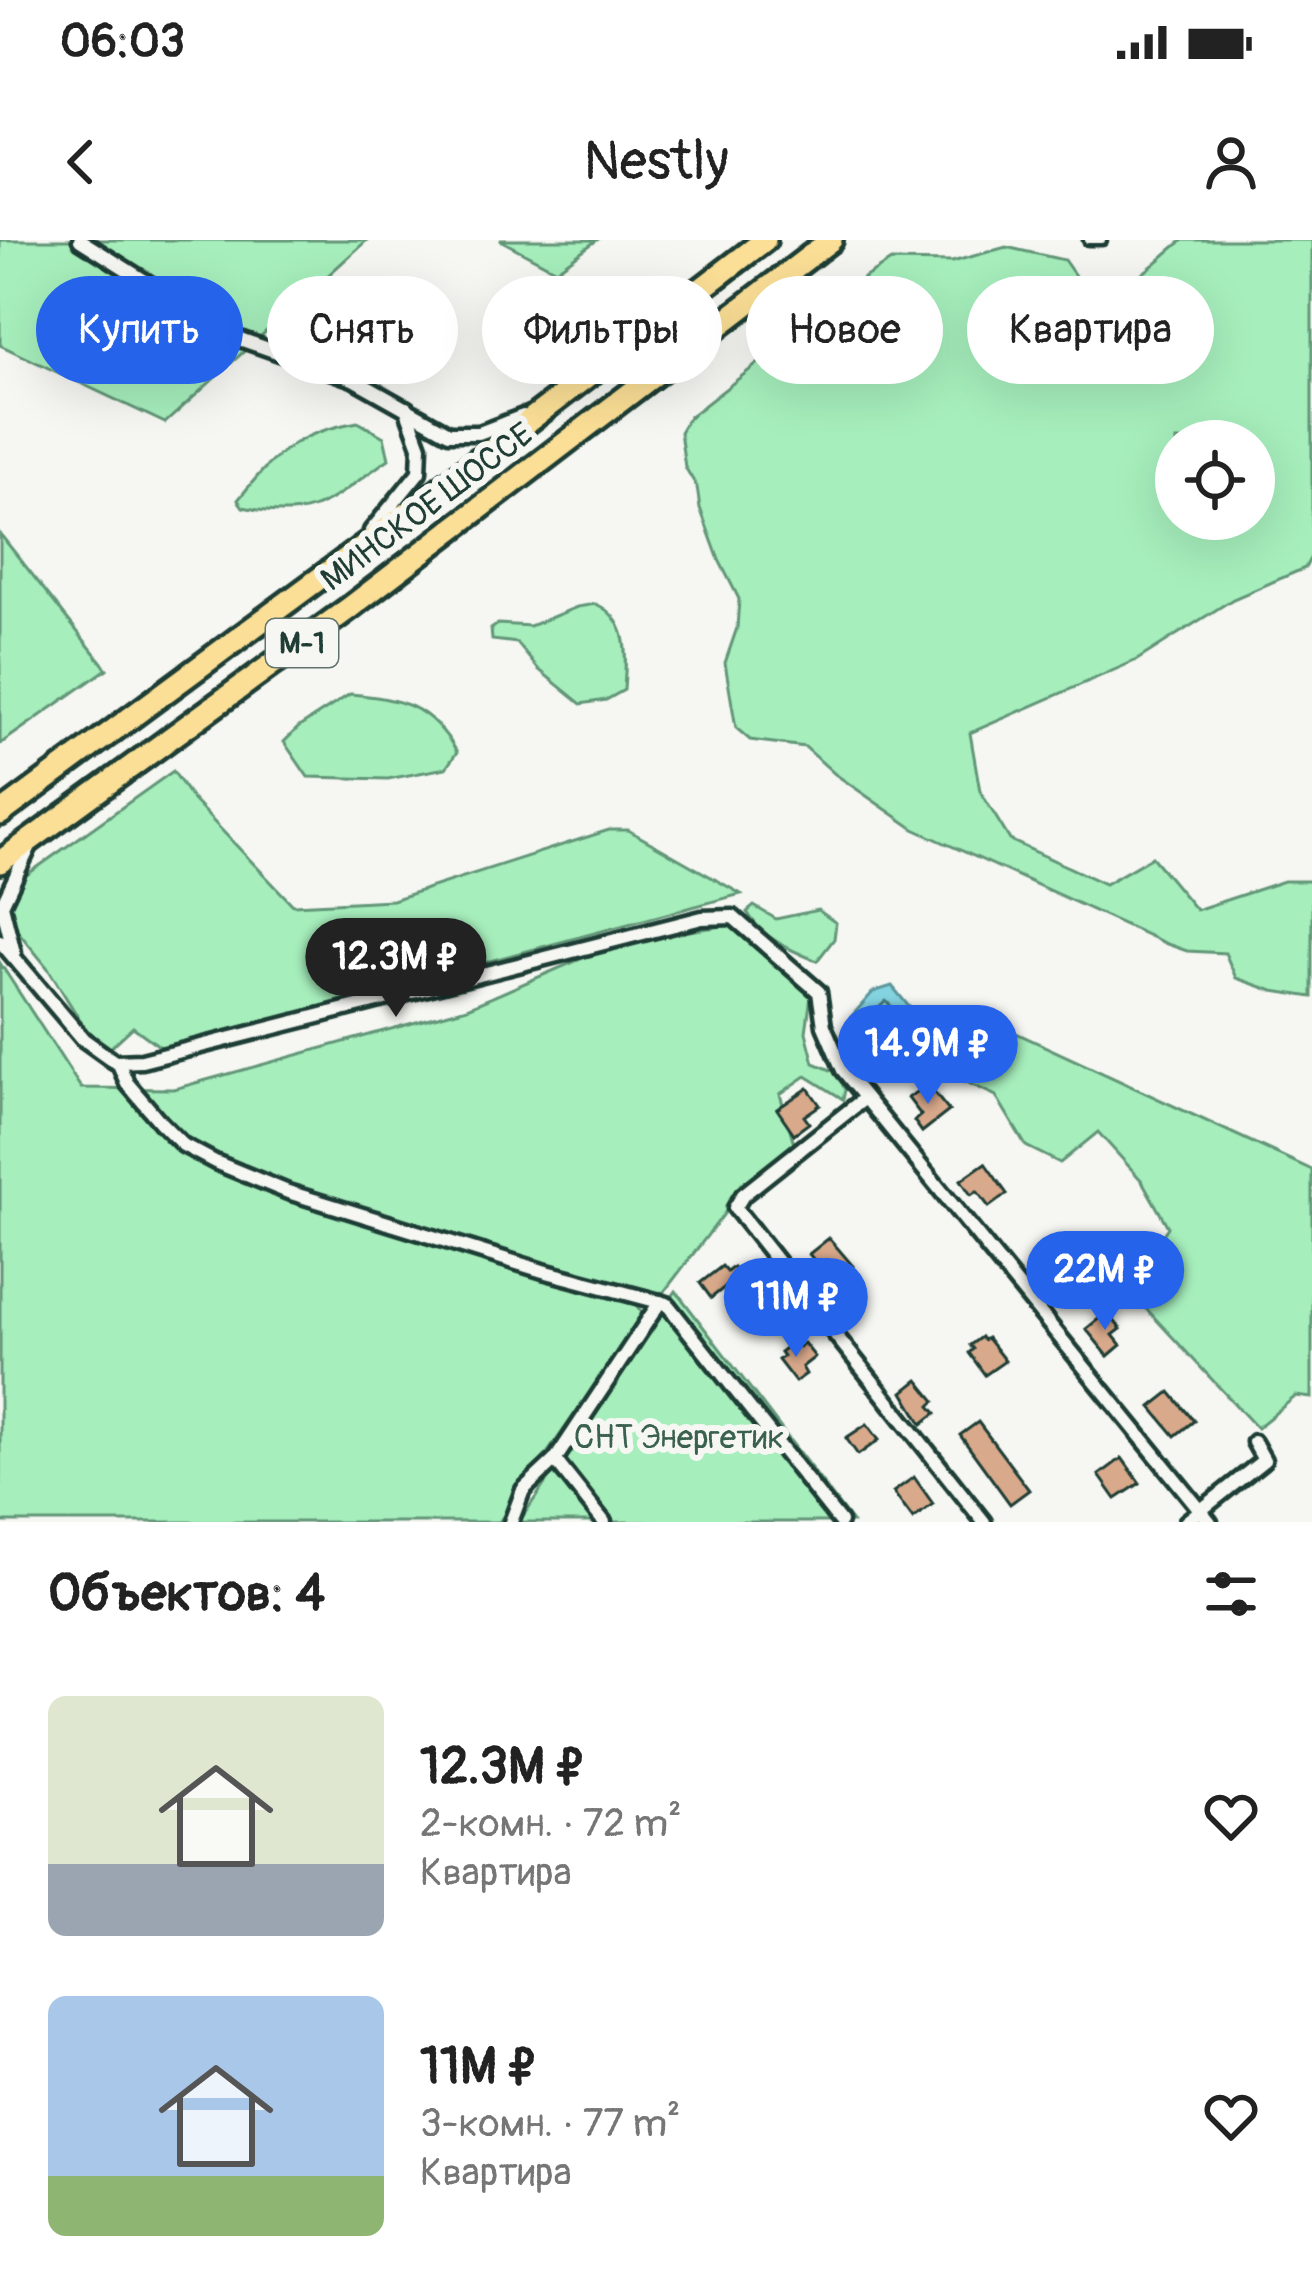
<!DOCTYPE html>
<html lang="ru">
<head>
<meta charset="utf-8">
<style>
	body { margin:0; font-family:Pangolin,sans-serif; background:#f2f2f2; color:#222; height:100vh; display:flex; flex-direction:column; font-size:45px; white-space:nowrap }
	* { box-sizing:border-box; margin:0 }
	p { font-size:39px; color:#767676 }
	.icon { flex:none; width:66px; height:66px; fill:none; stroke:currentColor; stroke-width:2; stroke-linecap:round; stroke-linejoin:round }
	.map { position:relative; height:1282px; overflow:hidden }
	.sheet { display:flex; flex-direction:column; background:#fff; flex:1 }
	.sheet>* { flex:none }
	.hud { position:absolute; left:36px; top:36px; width:1242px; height:108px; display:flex; gap:24px }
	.buttons { position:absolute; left:1155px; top:180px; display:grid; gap:24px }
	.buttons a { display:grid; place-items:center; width:120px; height:120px; border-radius:50%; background:#fff; box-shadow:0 12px 48px #0002; font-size:60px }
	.price { position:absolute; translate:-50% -102px; padding:0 27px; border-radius:42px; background:#2563eb; color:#fff; font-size:39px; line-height:78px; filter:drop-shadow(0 3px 6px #0008) }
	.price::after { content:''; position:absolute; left:50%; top:72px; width:36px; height:27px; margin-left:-18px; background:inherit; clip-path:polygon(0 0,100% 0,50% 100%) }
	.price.active { background:#222; color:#fff }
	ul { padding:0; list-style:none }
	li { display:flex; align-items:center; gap:36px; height:300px; padding:0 48px }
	li span { display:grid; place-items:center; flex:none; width:336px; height:240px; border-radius:18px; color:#555 }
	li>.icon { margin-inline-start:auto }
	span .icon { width:144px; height:144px; fill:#fffc; stroke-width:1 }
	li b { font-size:51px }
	h2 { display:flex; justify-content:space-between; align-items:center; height:144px; padding:0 48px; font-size:51px }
	.tag { padding:0 42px; border-radius:54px; background:#fff; box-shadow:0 12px 48px #0002; font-size:42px; line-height:108px }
	.tag.active { background:#2563eb; color:#fff }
	.status { display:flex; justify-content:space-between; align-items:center; height:84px; padding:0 60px; background:#fff; direction:ltr }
	.status svg { height:33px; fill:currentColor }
	header { display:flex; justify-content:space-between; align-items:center; height:156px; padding:0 48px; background:#fff; font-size:54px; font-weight:600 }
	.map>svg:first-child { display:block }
</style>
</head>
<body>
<div class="status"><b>06:03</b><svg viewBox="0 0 49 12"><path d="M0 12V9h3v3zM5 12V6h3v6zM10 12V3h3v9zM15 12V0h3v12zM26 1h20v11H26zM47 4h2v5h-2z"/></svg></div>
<header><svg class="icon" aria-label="back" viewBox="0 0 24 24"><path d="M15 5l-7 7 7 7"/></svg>Nestly<svg class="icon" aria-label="person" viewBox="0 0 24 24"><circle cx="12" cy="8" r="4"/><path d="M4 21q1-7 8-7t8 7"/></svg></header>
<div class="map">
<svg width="1312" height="1282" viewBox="0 0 1312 1282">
	<rect width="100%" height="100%" fill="#f6f6f2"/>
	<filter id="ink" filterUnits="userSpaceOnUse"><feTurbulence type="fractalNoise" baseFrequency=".00833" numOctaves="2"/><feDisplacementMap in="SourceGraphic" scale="24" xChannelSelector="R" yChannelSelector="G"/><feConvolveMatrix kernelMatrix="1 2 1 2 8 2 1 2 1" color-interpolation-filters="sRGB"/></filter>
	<g filter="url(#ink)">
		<g fill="#a6eebc" stroke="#629678" stroke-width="3" fill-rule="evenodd">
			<polygon points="0,0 367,0 165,183 0,105"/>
			<polygon points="500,0 597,0 556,30"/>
			<path d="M1183,0H1312V315L1305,328L1233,359L1137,420L970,493L980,551L1010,600L1105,644L1152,617L1196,670L1284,641H1312V757L1273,751L1236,738L1225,713L1187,711L1167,704L914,589L835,534L805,507L750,500L736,488L725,423L737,388L739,359L719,320L700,268L697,247L685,227L680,192L688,178L838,61L848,62L862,39L891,21L952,22L1006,7L1064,20L1085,50C1127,58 1151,24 1183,0ZM1176,201H1254V279H1176Z"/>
			<path d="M358,182L384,197L389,219C331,258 317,284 243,267L238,260C276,212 296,193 358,182Z"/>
			<polygon points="0,294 107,429 0,504"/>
			<path d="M596,364C631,380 626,417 624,450L606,460L581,464L538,429L517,403L492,400L491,389L498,384L530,386L577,367Z"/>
			<path d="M350,454C402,459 429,464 457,512L446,528L388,539L308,537L284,502L299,487Z"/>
			<polygon points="173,531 193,560 293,665 392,660 609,590 628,590 741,654 162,808 133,787 110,808 88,793 47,727 11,683 10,666 21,639"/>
			<path d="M754,666L776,679L818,670L836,683L834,699L817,721C790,710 762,698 747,672Z"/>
			<polygon points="729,685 747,695 811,756 806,792 814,823 838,833 845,850 843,859 806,836 780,854 795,907 743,949 664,1052 628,1055 644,1075 499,1282 0,1282 0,723 81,848 174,849 467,768 585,717 649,697"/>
			<polygon points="971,772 1312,930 1312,1158 1296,1156 1257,1188 1127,1048 1168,987 1142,941 1098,892 1060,923 1026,906 996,856 958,838 978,801 957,783"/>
			<polygon points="676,1051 852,1282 519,1282"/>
		</g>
		<polygon fill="#84d3e1" stroke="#5c979c" stroke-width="3" points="892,746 914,773 917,790 905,808 879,830 871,815 857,807 851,777 873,752"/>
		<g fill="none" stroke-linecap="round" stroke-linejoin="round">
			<polygon stroke="#477979" stroke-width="3" points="886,761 902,777 904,786 895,800 883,808 868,798 863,783"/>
		</g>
		<g fill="#d9a98b" stroke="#1f3d34" stroke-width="3">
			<polygon points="927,844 949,871 922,892 914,881 921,875 908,858"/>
			<polygon points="808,848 820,865 804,876 809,883 794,894 777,869"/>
			<polygon points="985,923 1007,954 989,967 977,951 971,955 961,940"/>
			<polygon points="829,998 853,1026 833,1043 809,1014"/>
			<polygon points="722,1026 727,1032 733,1027 739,1036 711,1058 700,1043"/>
			<polygon points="1107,1072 1121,1089 1113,1095 1121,1105 1108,1116 1086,1089"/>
			<polygon points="981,1097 983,1100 987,1098 1005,1121 985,1135 969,1113 973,1109 970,1105"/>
			<polygon points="794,1101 799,1107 804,1103 815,1117 802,1127 806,1134 795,1142 778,1120 783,1116 780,1112"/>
			<polygon points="918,1140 935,1161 930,1166 936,1173 922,1184 903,1152"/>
			<polygon points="1170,1152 1194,1181 1175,1196 1151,1167"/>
			<polygon points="978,1182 1029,1250 1010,1264 960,1195"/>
			<polygon points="867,1184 879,1200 858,1215 846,1198"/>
			<polygon points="1122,1218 1140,1243 1116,1259 1099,1235"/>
			<polygon points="914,1237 933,1264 913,1279 893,1252"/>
		</g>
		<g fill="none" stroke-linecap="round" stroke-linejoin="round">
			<g stroke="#1f3d34" stroke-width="15">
				<polyline id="lane" points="1088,0 1102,0"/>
			</g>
			<g stroke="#1f3d34" stroke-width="21">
				<g id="street">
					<polyline points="80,0 234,97 353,139 449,193 479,193 523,176"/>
					<polyline points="371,291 419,232 420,206 406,168"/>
					<polyline points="0,701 83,799 115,822 142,821 702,678 733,677 819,752 824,786 843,830 1210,1282"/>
					<polyline points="14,713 2,665 31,604"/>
					<polyline points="118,822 127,843 161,883 183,905 215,922 288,952 543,1031 667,1064 840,1282"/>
					<polyline points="865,858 743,955 735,968 984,1282"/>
					<polyline points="555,1220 604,1282"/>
					<polyline points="511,1282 523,1250 555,1220 660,1062"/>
					<polyline points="1186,1282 1264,1220 1254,1202"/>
				</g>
			</g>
			<g stroke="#1f3d34" stroke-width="30">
				<g id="highway">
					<polyline points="0,574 415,268 765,0"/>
					<polyline points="0,622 348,369 831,0"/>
				</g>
			</g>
			<use href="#lane" stroke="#f6f6f2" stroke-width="6"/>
			<use href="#street" stroke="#f6f6f2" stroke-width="12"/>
			<use href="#highway" stroke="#fbdf96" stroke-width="21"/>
		</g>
	</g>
	<g text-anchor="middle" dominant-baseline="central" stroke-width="12" stroke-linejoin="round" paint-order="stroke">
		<rect fill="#f6f6f2" stroke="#60746d" stroke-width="3" x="266" y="379" width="72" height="48" rx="9"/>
		<g font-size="30" font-weight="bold" fill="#1f3d34">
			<text x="302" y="403">М-1</text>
		</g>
		<g font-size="33" fill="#1f3d34" stroke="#f6f6f2">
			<text transform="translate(427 267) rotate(-37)">МИНСКОЕ ШОССЕ</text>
		</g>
		<g font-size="33" fill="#3a604f" stroke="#f6f6f2">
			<text x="679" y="1197">СНТ Энергетик</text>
		</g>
	</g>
</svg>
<div class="buttons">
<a><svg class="icon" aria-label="locate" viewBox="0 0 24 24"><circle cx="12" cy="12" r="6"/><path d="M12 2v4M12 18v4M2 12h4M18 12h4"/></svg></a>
</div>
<b class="price active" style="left:396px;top:780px">12.3M ₽</b>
<b class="price" style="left:928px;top:867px">14.9M ₽</b>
<b class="price" style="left:1105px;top:1093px">22M ₽</b>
<b class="price" style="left:796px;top:1120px">11M ₽</b>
<div class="hud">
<a class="tag active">Купить</a>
<a class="tag">Снять</a>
<a class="tag">Фильтры</a>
<a class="tag">Новое</a>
<a class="tag">Квартира</a>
</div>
</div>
<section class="sheet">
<h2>Объектов: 4<svg class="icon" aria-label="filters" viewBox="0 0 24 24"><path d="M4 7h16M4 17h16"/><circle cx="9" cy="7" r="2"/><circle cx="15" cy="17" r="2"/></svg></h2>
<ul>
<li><span style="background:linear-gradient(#dfe7d0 70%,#9aa5b1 0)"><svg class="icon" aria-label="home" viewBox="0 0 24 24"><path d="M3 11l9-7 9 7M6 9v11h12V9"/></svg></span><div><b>12.3M ₽</b><p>2-комн. · 72 m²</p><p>Квартира</p></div><svg class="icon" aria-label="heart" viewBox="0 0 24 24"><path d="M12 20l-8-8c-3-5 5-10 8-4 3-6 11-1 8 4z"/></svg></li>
<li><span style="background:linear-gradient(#a9c7e8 75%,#8fb573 0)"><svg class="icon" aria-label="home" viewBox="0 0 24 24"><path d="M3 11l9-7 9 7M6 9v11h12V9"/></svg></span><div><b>11M ₽</b><p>3-комн. · 77 m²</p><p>Квартира</p></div><svg class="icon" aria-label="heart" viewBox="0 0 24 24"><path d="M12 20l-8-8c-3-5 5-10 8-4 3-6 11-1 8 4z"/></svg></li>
</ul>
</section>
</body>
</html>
